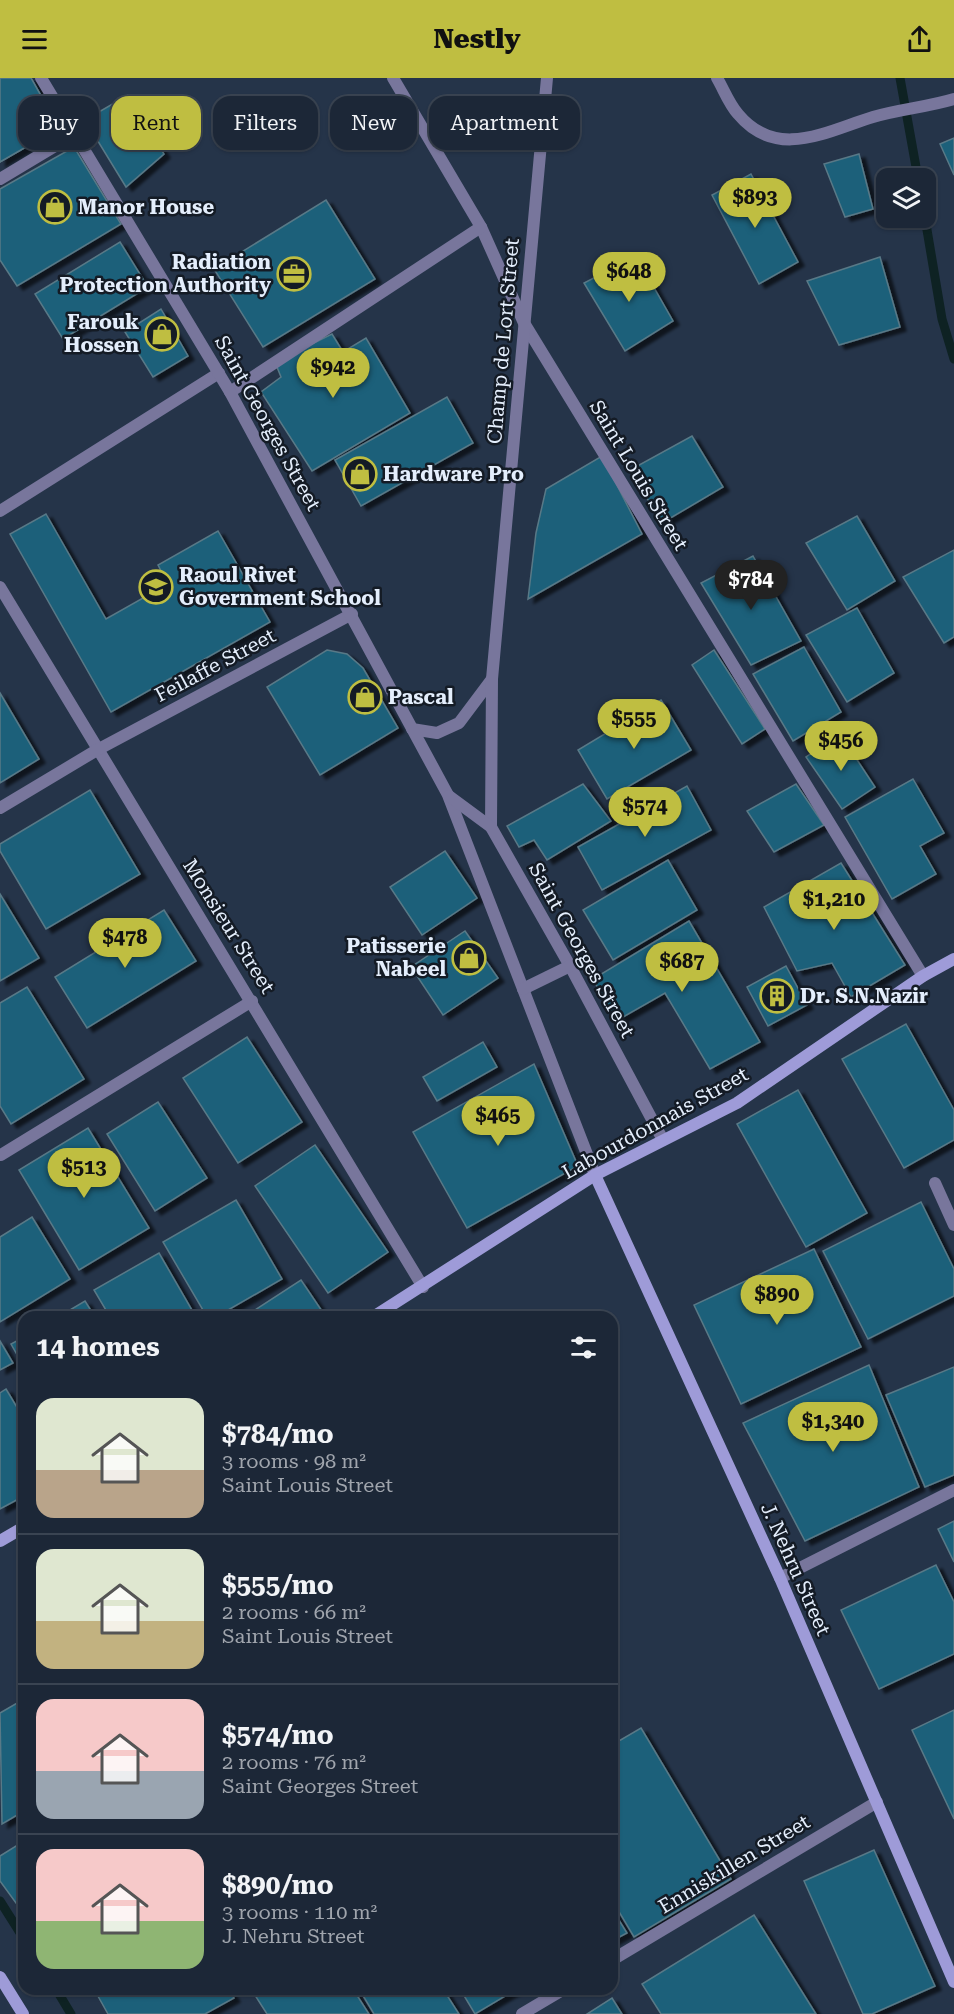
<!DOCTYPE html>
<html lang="en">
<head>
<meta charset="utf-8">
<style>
	body { margin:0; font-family:"Roboto Serif",serif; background:#252f3f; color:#f1f3f6; height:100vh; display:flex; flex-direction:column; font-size:22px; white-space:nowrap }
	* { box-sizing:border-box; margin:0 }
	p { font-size:20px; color:#a0a5ad }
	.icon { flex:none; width:33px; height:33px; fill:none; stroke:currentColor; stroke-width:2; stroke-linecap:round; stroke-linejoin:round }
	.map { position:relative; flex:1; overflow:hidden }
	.drawer { position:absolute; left:18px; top:1233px; width:600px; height:684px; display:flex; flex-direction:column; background:#1c2737; border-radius:18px; box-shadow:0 2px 4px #0004,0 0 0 2px #3a4452 }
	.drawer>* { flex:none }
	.guide { position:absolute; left:18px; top:18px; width:600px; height:54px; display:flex; gap:12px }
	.controls { position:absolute; left:876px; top:90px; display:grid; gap:12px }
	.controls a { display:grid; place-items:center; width:60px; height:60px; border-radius:12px; background:#1c2737; box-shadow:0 2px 4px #0004,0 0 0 2px #3a4452; font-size:30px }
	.price { position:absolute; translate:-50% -51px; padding:0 14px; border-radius:21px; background:#bfbe41; color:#111; font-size:20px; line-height:39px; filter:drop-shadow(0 2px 3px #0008) }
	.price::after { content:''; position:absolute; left:50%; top:36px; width:18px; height:14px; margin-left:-9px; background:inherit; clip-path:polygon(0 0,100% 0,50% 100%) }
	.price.selected { background:#222; color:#fff }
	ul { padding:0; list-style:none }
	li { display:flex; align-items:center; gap:18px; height:150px; padding:0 18px }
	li+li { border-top:2px solid #3a4452 }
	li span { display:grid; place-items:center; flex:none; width:168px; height:120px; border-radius:18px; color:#555 }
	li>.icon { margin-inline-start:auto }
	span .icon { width:72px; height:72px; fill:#fffc; stroke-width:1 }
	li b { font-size:26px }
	h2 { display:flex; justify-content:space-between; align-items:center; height:72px; padding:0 18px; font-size:26px }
	.pill { padding:0 21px; border-radius:18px; background:#1c2737; box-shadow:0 2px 4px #0004,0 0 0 2px #3a4452; font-size:21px; line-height:54px }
	.pill.selected { background:#bfbe41; color:#111 }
	header { display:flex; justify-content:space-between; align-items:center; height:78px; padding:0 18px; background:#bfbe41; color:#111; font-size:27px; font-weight:800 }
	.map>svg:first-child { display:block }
</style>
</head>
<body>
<header><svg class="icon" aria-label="menu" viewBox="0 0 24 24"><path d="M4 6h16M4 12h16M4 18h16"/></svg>Nestly<svg class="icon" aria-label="share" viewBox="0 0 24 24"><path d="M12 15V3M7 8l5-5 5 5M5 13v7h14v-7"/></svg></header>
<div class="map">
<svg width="954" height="1936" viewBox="0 0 954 1936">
	<defs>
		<filter id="shadow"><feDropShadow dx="6" dy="4" stdDeviation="1.5" flood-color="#0009"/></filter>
	</defs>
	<rect width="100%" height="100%" fill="#253449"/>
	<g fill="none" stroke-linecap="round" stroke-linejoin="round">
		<g stroke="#0e2223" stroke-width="9">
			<polyline points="900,0 918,100"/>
			<polyline points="925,140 942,241 954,281"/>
			<polyline points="0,1823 24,1861"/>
			<polyline points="56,1911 71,1936"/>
		</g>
	</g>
	<g fill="#1c617a" stroke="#597987" stroke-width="1.5" filter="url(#shadow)">
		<polygon points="0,0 31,0 59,50 0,84"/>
		<polygon points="0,0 31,0 59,50 0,84"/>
		<polygon points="128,17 164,76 126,109 85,42"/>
		<polygon points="954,60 954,97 940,66"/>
		<polygon points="74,69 121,146 17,208 0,182 0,111"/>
		<polygon points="859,76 873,131 845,139 824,86"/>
		<polygon points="751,96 798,184 759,206 712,117"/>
		<polygon points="326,122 375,201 263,269 214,191"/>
		<polygon points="120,164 148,209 63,261 35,216"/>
		<polygon points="636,178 673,243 625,273 584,205"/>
		<polygon points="880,179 900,249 839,267 807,203"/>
		<polygon points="161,231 188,278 153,299 125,254"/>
		<polygon points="332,256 343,274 366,260 410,335 312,393 261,314 281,299 275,284"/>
		<polygon points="447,319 473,365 361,428 335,382"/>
		<polygon points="692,358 723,409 662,445 630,392"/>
		<polygon points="602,378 642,456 528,521 536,455 546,411"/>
		<polygon points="46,436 106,541 168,506 158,487 218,453 270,544 111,634 10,456"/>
		<polygon points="857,438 895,503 847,532 806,465"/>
		<polygon points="954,472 954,559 944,565 903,499"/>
		<polygon points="753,478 801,563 751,587 701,505"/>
		<polygon points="857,530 894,595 847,624 806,557"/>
		<polygon points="804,569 841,634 793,663 753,596"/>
		<polygon points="327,572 347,576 363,590 398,650 320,697 267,609"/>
		<polygon points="714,572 765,651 742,666 692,587"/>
		<polygon points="0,615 39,681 0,705"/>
		<polygon points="661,622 691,672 607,721 578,672"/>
		<polygon points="840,656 875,709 842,731 806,679"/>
		<polygon points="913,701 944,755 920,768 936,796 892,821 845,739"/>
		<polygon points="583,706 611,743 547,782 534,762 519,769 507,748"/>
		<polygon points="796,706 824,747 774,774 747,733"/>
		<polygon points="687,708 711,752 602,812 578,769"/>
		<polygon points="90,712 140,796 46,851 0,773 0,766"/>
		<polygon points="445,773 477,820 422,857 390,809"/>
		<polygon points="668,782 697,832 613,882 583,832"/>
		<polygon points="841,785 905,887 851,919 832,885 797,893 764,829"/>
		<polygon points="0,816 39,880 0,903"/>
		<polygon points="164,832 196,883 87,950 55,899"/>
		<polygon points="689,843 760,964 710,991 665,915 616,943 593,901"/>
		<polygon points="465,853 498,900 443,937 411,889"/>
		<polygon points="786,888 807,927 768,948 747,909"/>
		<polygon points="27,909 84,1001 11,1046 0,1028 0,925"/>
		<polygon points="906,946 954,1032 954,1062 904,1090 842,981"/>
		<polygon points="247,959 302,1044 238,1085 183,1000"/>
		<polygon points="483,964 497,989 437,1023 423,999"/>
		<polygon points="534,986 578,1088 467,1150 413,1054"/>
		<polygon points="798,1012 867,1135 806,1169 737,1046"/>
		<polygon points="158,1024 207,1100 155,1133 107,1056"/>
		<polygon points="88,1050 149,1150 79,1192 19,1092"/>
		<polygon points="315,1067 388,1174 328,1215 255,1108"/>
		<polygon points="236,1122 282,1201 216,1239 207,1239 163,1164"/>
		<polygon points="921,1124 954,1191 954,1218 868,1261 823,1173"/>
		<polygon points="32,1139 70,1201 0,1244 0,1159"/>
		<polygon points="814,1171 861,1269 741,1326 694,1227"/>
		<polygon points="159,1175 196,1239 110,1239 94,1212"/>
		<polygon points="301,1202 326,1239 244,1239"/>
		<polygon points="85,1223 95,1239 58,1239"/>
		<polygon points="24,1259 24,1289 11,1266"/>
		<polygon points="0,1263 13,1285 0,1292"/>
		<polygon points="869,1287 919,1409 805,1463 743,1345"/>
		<polygon points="954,1289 954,1397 925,1409 886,1317"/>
		<polygon points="6,1311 24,1341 24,1418 0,1431 0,1315"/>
		<polygon points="954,1443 954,1484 938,1451"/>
		<polygon points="936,1487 954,1524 954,1576 879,1611 841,1532"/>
		<polygon points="24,1621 24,1733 2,1746 0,1635"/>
		<polygon points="954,1632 954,1741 912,1652"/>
		<polygon points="641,1650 731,1801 634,1859 612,1822 612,1667"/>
		<polygon points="24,1763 24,1836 0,1803 0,1778"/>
		<polygon points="874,1772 935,1908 872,1936 863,1936 804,1803"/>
		<polygon points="612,1831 627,1855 612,1863"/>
		<polygon points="754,1837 816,1936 661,1936 642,1906"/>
		<polygon points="94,1911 228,1911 234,1920 205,1936 108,1936"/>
		<polygon points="251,1911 353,1911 369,1936 267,1936"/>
		<polygon points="359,1911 443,1911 459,1936 374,1936"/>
		<polygon points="460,1911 517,1911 475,1936"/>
		<polygon points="612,1920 622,1936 587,1936"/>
	</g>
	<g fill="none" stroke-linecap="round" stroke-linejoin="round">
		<g stroke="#78769c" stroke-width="12">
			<polyline points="393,0 481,149 524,245 923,898"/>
			<path d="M717,0C724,12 729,26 738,36C777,83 827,53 873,39C900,31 928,29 954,21"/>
			<polyline points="0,101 75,56"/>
			<polyline points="230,314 481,149"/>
			<polyline points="0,433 219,295"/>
			<polyline points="0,509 423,1209"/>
			<polyline points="412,651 437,655 459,645 492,601"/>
			<polyline points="0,730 97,672 352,536"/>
			<polyline points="491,749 492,601 547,0"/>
			<polyline points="1,1077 252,923"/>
			<polyline points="935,1105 954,1147"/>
			<polyline points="780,1500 954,1412"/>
			<polyline points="612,1882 877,1724"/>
			<polyline points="522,1936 564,1911"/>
		</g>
		<g stroke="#78769c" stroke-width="12">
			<polyline points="41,0 230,314 448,717 595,1097"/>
			<polyline points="449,718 491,749 570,888 663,1062"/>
			<polyline points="523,911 570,888"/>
		</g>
		<g stroke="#9e9bd8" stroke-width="12">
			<polyline points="595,1097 780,1500 954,1904"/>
			<polyline points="373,1239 595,1097 737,1025 923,898 954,881"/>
			<polyline points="0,1463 24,1449"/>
			<polyline points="0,1899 23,1936"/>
		</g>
	</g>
	<defs>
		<g id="shop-ring" transform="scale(1.725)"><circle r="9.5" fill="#141b25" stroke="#bfbe41" stroke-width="1.5"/><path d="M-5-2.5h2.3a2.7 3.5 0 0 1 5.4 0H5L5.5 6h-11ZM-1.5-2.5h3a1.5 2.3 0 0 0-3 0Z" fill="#bfbe41"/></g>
		<g id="office-ring" transform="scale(1.725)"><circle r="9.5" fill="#141b25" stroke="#bfbe41" stroke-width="1.5"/><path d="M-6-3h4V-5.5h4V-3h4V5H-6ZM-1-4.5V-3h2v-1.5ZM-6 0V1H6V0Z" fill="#bfbe41"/></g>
		<g id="school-ring" transform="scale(1.725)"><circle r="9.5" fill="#141b25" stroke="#bfbe41" stroke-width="1.5"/><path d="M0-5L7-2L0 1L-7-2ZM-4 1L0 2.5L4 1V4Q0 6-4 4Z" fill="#bfbe41"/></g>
		<g id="building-ring" transform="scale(1.725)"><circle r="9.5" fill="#141b25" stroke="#bfbe41" stroke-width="1.5"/><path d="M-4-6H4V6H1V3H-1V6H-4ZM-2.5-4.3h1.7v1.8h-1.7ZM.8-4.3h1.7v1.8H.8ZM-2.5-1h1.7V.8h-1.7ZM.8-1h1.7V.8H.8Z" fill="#bfbe41"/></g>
	</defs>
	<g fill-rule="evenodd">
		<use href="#shop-ring" x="55" y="129"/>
		<use href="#office-ring" x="294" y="196"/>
		<use href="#shop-ring" x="162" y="256"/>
		<use href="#shop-ring" x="360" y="396"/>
		<use href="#school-ring" x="156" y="509"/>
		<use href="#shop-ring" x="365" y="619"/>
		<use href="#shop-ring" x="469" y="880"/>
		<use href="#building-ring" x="777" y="918"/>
	</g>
	<g text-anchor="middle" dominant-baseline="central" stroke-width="5" stroke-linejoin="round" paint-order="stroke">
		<g font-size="20" font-weight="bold" fill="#e4eefc" stroke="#141b25" text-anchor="start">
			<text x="78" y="129">Manor House</text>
			<text x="271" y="184" text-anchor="end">Radiation<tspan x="271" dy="23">Protection Authority</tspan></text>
			<text x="139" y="244" text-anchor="end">Farouk<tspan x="139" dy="23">Hossen</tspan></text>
			<text x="383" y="396">Hardware Pro</text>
			<text x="179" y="497">Raoul Rivet<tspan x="179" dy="23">Government School</tspan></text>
			<text x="388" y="619">Pascal</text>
			<text x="446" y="868" text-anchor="end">Patisserie<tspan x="446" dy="23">Nabeel</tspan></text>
			<text x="800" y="918">Dr. S.N.Nazir</text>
		</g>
		<g font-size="20" fill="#e4eefc" stroke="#141b25">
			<text transform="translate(503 263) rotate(-85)">Champ de Lort Street</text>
			<text transform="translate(268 345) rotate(61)">Saint Georges Street</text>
			<text transform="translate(639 397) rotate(59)">Saint Louis Street</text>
			<text transform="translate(215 587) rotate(-28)">Feilaffe Street</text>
			<text transform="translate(229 848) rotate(58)">Monsieur Street</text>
			<text transform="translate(582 872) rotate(61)">Saint Georges Street</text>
			<text transform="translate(655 1045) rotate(-29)">Labourdonnais Street</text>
			<text transform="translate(796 1491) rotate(66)">J. Nehru Street</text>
			<text transform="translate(734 1786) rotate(-31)">Enniskillen Street</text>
		</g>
	</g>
</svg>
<div class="controls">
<a><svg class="icon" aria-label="layers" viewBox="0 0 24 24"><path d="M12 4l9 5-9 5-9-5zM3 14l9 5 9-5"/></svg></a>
</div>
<b class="price" style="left:755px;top:151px">$893</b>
<b class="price" style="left:629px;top:225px">$648</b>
<b class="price" style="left:333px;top:321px">$942</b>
<b class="price selected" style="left:751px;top:533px">$784</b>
<b class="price" style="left:634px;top:672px">$555</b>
<b class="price" style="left:841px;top:694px">$456</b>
<b class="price" style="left:645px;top:760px">$574</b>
<b class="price" style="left:834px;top:853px">$1,210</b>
<b class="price" style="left:125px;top:891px">$478</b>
<b class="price" style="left:682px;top:915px">$687</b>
<b class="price" style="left:498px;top:1069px">$465</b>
<b class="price" style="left:84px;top:1121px">$513</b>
<b class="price" style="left:777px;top:1248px">$890</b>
<b class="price" style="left:833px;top:1375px">$1,340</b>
<div class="guide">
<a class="pill">Buy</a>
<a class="pill selected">Rent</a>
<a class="pill">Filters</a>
<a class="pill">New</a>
<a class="pill">Apartment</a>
</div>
<section class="drawer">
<h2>14 homes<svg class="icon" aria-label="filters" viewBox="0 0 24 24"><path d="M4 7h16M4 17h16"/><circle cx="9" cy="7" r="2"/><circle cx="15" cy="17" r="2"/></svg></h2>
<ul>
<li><span style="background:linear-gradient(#dfe7d0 60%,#b9a48a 0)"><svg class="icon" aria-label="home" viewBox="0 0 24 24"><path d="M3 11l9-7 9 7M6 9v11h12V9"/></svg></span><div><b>$784/mo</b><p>3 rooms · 98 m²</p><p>Saint Louis Street</p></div></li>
<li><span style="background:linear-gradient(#dfe7d0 60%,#c2b280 0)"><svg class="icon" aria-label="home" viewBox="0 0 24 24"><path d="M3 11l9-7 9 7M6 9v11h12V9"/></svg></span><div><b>$555/mo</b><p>2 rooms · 66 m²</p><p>Saint Louis Street</p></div></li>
<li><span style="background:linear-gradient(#f6c9c9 60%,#9aa5b1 0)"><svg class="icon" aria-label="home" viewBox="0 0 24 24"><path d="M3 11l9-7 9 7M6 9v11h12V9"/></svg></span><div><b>$574/mo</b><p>2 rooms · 76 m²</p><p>Saint Georges Street</p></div></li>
<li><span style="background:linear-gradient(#f6c9c9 60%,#8fb573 0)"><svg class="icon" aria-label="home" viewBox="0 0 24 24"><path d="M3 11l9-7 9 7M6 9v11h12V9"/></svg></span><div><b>$890/mo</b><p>3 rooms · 110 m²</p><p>J. Nehru Street</p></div></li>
</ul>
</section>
</div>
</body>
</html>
